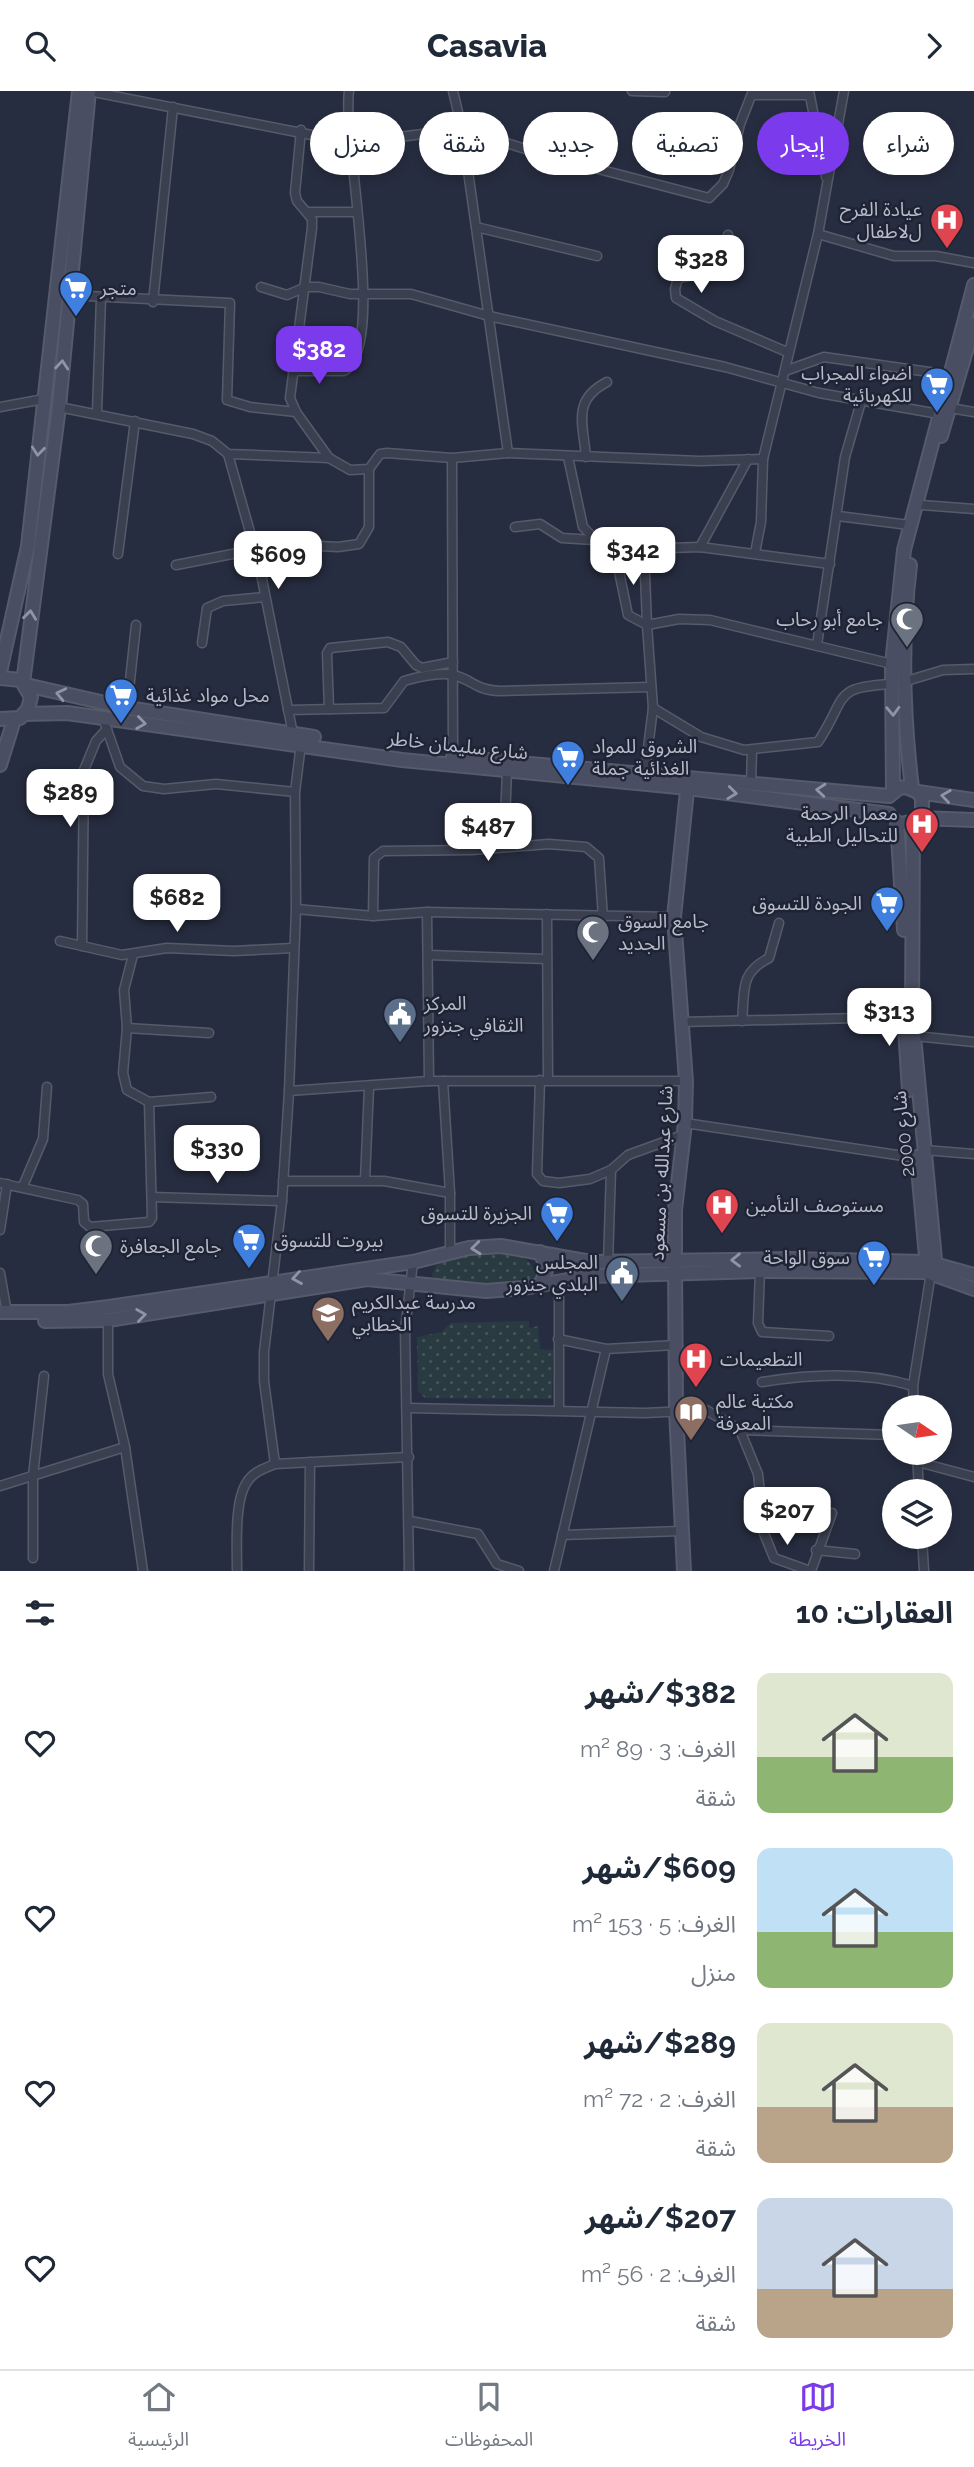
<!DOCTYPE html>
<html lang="ar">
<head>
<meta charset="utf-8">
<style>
	body { margin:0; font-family:Raleway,"Noto Sans Arabic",sans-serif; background:#f2f2f3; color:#1f2937; direction:rtl; height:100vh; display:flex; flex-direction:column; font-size:26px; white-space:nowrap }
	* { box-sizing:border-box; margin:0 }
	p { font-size:23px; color:#747a83 }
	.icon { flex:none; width:38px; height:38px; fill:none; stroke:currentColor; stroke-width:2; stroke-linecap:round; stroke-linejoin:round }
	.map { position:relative; height:1480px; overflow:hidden; direction:ltr }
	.side { display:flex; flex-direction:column; background:#fff; flex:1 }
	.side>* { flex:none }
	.top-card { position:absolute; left:21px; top:21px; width:933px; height:63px; direction:rtl; display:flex; gap:14px }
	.needle { width:46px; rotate:103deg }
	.controls { position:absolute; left:882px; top:1304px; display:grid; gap:14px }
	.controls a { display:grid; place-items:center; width:70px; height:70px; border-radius:50%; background:#fff; box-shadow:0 4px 10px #0003; font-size:35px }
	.price { position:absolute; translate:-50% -60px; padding:0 16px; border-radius:14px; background:#fff; color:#222; font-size:23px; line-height:46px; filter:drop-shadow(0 2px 4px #0008) }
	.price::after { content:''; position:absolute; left:50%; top:42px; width:21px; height:16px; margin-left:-10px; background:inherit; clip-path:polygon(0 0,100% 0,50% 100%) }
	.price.active { background:#7c3aed; color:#fff }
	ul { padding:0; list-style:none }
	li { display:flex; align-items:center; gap:21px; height:175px; padding:0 21px }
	li span { display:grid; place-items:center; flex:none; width:196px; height:140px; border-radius:14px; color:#555 }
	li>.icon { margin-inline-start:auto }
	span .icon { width:84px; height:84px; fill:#fffc; stroke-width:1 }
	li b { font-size:30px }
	h2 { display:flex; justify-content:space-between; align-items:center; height:84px; padding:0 21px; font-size:30px }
	.pill { padding:0 24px; border-radius:32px; background:#fff; box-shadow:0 4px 10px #0003; font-size:24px; line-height:63px }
	.pill.active { background:#7c3aed; color:#fff }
	header { display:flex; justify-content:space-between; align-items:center; height:91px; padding:0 21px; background:#fff; font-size:32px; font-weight:800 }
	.tabs { display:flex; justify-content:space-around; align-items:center; height:98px; border-top:2px solid #e0e1e3; background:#fff; font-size:19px; color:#747a83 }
	.tabs a { display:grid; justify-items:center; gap:4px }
	.tabs .active { color:#7c3aed }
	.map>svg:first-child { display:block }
</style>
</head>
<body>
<header><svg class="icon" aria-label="forward" viewBox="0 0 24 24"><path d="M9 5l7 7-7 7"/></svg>Casavia<svg class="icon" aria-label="search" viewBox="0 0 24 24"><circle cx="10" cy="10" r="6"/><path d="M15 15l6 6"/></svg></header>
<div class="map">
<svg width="974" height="1480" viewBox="0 0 974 1480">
	<defs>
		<pattern id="garden-dots" width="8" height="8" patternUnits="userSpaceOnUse" patternTransform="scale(1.75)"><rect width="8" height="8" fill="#293a41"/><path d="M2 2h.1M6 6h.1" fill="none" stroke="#46555b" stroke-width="1.8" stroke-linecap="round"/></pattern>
	</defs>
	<rect width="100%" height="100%" fill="#272d40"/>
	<g fill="url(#garden-dots)">
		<path d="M461,1163C484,1162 533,1153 536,1187L531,1192L520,1196L435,1192L432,1183L439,1170Z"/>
		<polygon points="529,1230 529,1237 538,1235 540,1258 553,1259 552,1308 425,1307 418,1300 417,1246 442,1241 450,1232"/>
	</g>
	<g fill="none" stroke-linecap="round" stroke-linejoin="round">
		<g stroke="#555b6a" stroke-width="11">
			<g id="street">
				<polyline points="89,0 352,52 462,38 541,63 709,107 723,93 729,79 740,33 753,0"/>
				<polyline points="453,0 462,38 508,362"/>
				<polyline points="632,0 665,1"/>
				<polyline points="809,0 826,86"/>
				<polyline points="754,4 809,4"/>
				<polyline points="301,39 295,102 297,110 312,128 312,137 290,307 296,321 329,367"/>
				<polyline points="308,121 357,121"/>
				<polyline points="476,136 597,165"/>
				<polyline points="818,143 894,165 936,165 974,172"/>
				<polyline points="728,144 721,179 678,187 675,198 676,207 715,230 787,261"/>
				<polyline points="261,196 287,204 306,196 319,196 350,203 411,203 489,225 725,276 819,302 939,323"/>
				<polyline points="67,204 230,212 227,309 250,316 296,321"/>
				<polyline points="153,211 173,16"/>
				<path d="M293,280H344C388,257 342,48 349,0"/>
				<polyline points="785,280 824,266 950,284"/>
				<polyline points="0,316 44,308"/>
				<polyline points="59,316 193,343 212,350 228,363 329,367 350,379 369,378 380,363 387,362 452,367 508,362 700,370 763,368"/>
				<polyline points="950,317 974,321"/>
				<polyline points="97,321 101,207"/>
				<polyline points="228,363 259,473 293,643"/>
				<polyline points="568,366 583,436 617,471 628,524 647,534 653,617 645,681"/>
				<path d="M586,366C583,332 572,309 607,291"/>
				<polyline points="452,367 453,666"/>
				<polyline points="922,414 974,418"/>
				<polyline points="838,425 909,434"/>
				<polyline points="515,436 540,433 562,447 594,449"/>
				<polyline points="700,456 748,368"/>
				<polyline points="644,458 647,534 679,528 710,529 892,573"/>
				<polyline points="606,459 700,456 830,473"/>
				<polyline points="755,462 761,431 763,368 818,143 844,0"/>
				<polyline points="118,463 135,330"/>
				<polyline points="176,474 284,453 338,456 359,453 369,436 369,378"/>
				<polyline points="202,552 207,517 223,510 265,506"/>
				<polyline points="817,554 845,366 861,311"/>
				<polyline points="903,591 943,579 974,578"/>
				<polyline points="127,617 136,534"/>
				<path d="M653,617L701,646L744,659L818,651C848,606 831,596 892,593"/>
				<polyline points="329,618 327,562 330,557 388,551 401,556 416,574 422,577 453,571"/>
				<path d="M288,619L384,617L404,590C418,586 439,581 453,584C472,588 474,599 500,600L651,596"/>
				<polyline points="103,627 120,676 143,695 164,698 216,693 295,701"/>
				<polyline points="751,692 752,659"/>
				<polyline points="504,755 507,679"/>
				<polyline points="296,818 373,825 427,821 674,826"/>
				<polyline points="427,821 429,990"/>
				<polyline points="547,823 548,988"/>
				<polyline points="373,825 374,767 383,760 472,759 549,753 586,756 599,767 603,827"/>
				<polyline points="60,850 122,864 167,857 234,860 293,857"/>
				<polyline points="82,855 84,679 96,650 107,638"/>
				<polyline points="133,864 124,899 127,937 123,982 127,999 149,1011 211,1006"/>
				<polyline points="428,864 547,868"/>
				<path d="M742,930C745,900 739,882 769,867L779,832"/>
				<polyline points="680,931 903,926"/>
				<polyline points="127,937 209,942"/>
				<polyline points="915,945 974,951"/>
				<polyline points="540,989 537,1083 543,1090 559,1092 590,1088 611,1079 628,1064 683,1044"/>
				<polyline points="289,1000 429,990 686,990"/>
				<polyline points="685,1032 917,1067"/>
				<polyline points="924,1059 974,1063"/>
				<polyline points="365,1089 369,996"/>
				<polyline points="283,1090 384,1090 450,1102 443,990"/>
				<polyline points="0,1092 78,1109 83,1113 84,1131 90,1136 149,1131 152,1127 149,1011"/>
				<polyline points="23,1095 43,1048 47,996"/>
				<polyline points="152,1106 282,1110"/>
				<polyline points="0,1139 7,1093"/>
				<polyline points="450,1160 450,1102"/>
				<polyline points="608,1172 611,1079"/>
				<polyline points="760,1180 758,1232 762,1241 829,1245"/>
				<polyline points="0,1182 7,1222"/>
				<polyline points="559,1190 559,1318"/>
				<polyline points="108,1229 108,1283 125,1356 143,1480"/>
				<polyline points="606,1258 675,1254"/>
				<path d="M762,1291C811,1283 865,1280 913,1295"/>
				<polyline points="914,1316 913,1295 930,1188 927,1181"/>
				<polyline points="409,1317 645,1322 706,1319 740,1339 758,1383 762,1420"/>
				<polyline points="740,1339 894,1344"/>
				<polyline points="917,1362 919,1400"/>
				<polyline points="918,1371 974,1386"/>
				<polyline points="275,1373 264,1290 264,1261 282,1110 289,1000 296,818 295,701 301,653"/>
				<polyline points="0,1395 125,1356"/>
				<polyline points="410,1430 478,1443 497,1473 519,1480"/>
				<polyline points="761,1435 774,1467 810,1480"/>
				<polyline points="562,1444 681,1440"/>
				<polyline points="922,1446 924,1480"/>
				<polyline points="816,1459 855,1463"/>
				<polyline points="33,1467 33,1385 44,1285"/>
				<path d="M237,1480C237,1457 234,1410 247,1391C253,1381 265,1377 275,1373L409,1366"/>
				<polyline points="309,1480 310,1371"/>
				<polyline points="409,1480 405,1239 413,1171"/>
				<polyline points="554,1480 606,1258 558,1248"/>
				<polyline points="811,1480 832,1422"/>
			</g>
		</g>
		<g stroke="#555b6a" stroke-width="16">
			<g id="secondary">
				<polyline points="941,345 974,233"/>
				<path d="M910,474C901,549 903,623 912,697"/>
				<polyline points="0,581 28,455 79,0"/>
				<polyline points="0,587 21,589 31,606 28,618 20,627 0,628"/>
				<polyline points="23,592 59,316 89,0"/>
				<polyline points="26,594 127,617 314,646"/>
				<polyline points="24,623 67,622 103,627 402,669 688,697 889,723"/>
				<polyline points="453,666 889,705"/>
				<polyline points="0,674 14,629"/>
				<polyline points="893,700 892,573 904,459 974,194"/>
				<polyline points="889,705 899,697 906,696 918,701 974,709"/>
				<polyline points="918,727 974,729"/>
				<polyline points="897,731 904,839"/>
				<polyline points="913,731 912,924 936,1179"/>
				<polyline points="905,732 913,731 922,721 922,707 918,701"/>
				<polyline points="903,906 909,999"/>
				<polyline points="917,1066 927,1177"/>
				<polyline points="540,1161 547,1177 541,1193"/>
				<polyline points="0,1221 68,1221 109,1216 413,1171 469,1157 501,1155 591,1171 789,1168 927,1171 974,1184"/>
				<polyline points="45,1230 108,1229 367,1188 486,1200 524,1197 590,1185 760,1180 927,1181 974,1198"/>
				<polyline points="684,1480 676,1319 675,1171 675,1119 685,1032 686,990 674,826 688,690"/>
			</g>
		</g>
		<use href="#street" stroke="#3b4050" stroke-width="8"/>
		<use href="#secondary" stroke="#494e63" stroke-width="12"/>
	</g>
	<defs><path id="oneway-chevron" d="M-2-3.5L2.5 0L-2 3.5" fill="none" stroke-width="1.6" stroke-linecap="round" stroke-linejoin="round" transform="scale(1.75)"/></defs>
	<g stroke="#9095a6">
		<use href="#oneway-chevron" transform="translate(62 274) rotate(-85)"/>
		<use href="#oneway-chevron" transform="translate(38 360) rotate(96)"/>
		<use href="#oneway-chevron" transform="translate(30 524) rotate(-83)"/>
		<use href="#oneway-chevron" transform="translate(61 603) rotate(-167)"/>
		<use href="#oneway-chevron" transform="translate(893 620) rotate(88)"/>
		<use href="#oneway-chevron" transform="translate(141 632) rotate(8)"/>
		<use href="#oneway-chevron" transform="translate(821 699) rotate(-175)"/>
		<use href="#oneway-chevron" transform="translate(732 702) rotate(7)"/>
		<use href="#oneway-chevron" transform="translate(946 705) rotate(-172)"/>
		<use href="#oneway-chevron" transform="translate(476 1157) rotate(174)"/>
		<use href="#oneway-chevron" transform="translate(736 1169) rotate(179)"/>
		<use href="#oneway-chevron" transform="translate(297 1187) rotate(171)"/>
		<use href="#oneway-chevron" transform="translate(141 1224) rotate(-8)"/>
	</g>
	<defs>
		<g id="hospital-pin" transform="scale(1.75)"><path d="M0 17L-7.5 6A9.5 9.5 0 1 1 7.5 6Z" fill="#e0444e" stroke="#1f2435"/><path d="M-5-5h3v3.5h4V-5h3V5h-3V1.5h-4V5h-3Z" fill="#fff"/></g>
		<g id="supermarket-pin" transform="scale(1.75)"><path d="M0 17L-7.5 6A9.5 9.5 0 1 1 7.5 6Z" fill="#3f7fe0" stroke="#1f2435"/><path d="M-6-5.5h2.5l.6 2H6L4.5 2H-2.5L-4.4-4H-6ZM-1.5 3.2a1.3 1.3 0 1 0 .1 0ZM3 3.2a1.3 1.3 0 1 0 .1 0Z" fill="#fff"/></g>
		<g id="mosque-pin" transform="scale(1.75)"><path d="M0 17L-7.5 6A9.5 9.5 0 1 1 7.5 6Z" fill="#6b7280" stroke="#1f2435"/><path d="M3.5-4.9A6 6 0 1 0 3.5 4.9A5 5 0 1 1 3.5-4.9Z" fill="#fff"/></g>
		<g id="civic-pin" transform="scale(1.75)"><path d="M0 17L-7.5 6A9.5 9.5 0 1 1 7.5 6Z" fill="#5c6f8a" stroke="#1f2435"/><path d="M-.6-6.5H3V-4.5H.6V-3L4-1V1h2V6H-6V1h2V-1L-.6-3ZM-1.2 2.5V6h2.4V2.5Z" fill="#fff"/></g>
		<g id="school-pin" transform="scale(1.75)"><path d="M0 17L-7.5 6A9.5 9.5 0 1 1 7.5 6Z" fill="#8d6e63" stroke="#1f2435"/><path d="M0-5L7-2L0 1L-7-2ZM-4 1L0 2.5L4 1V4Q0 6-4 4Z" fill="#fff"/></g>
		<g id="library-pin" transform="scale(1.75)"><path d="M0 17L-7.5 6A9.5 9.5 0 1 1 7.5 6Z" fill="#8d6e63" stroke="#1f2435"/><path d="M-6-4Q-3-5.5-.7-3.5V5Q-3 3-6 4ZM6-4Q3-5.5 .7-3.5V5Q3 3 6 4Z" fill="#fff"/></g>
	</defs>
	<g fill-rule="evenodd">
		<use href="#hospital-pin" x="947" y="129"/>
		<use href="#supermarket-pin" x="76" y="197"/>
		<use href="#supermarket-pin" x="937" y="293"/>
		<use href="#mosque-pin" x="907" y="528"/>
		<use href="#supermarket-pin" x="121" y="604"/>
		<use href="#supermarket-pin" x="568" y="666"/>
		<use href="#hospital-pin" x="922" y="733"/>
		<use href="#supermarket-pin" x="887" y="812"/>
		<use href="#mosque-pin" x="593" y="841"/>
		<use href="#civic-pin" x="400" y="923"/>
		<use href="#hospital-pin" x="722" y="1114"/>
		<use href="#supermarket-pin" x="557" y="1122"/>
		<use href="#supermarket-pin" x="249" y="1149"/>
		<use href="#mosque-pin" x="96" y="1155"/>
		<use href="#supermarket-pin" x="874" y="1166"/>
		<use href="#civic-pin" x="622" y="1182"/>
		<use href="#school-pin" x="328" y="1222"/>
		<use href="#hospital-pin" x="696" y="1268"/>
		<use href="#library-pin" x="691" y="1321"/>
	</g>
	<g text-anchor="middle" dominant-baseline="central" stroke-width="5" stroke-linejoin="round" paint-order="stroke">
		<g font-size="19" fill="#b7bbca" stroke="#1f2435" text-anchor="start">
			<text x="922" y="118" text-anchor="end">عيادة الفرح<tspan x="922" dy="22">لﻻطفال</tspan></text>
			<text x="100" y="197">متجر</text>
			<text x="912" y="282" text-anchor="end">اضواء المجراب<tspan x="912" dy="22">للكهربائية</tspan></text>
			<text x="883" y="528" text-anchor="end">جامع أبو رحاب</text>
			<text x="146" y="604">محل مواد غذائية</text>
			<text x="592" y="655">الشروق للمواد<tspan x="592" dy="22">الغذائية جملة</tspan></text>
			<text x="898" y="722" text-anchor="end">معمل الرحمة<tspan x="898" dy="22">للتحاليل الطبية</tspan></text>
			<text x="862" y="812" text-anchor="end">الجودة للتسوق</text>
			<text x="618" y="830">جامع السوق<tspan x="618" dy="22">الجديد</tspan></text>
			<text x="424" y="912">المركز<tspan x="424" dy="22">الثقافي جنزور</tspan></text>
			<text x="746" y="1114">مستوصف التأمين</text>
			<text x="532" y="1122" text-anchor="end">الجزيرة للتسوق</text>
			<text x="274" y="1149">بيروت للتسوق</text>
			<text x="120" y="1155">جامع الجعافرة</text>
			<text x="850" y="1166" text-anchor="end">سوق الواحة</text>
			<text x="598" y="1171" text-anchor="end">المجلس<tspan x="598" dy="22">البلدي جنزور</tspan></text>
			<text x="352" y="1211">مدرسة عبدالكريم<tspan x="352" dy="22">الخطابي</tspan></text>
			<text x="720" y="1268">التطعيمات</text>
			<text x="716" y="1310">مكتبة عالم<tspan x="716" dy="22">المعرفة</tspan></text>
		</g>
		<g font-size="19" fill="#b7bbca" stroke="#1f2435">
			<text transform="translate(458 654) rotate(6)">شارع سليمان خاطر</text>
			<text transform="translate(903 1043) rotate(-96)">شارع 2000</text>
			<text transform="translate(661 1082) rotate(-87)">شارع عبدالله بن مسعود</text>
		</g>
	</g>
</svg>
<div class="controls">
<a><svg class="needle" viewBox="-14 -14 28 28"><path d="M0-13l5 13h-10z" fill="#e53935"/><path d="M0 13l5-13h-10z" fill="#747a83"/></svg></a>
<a><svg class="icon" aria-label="layers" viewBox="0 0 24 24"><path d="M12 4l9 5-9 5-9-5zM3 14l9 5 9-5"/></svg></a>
</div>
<b class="price" style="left:701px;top:204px">$328</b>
<b class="price active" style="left:319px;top:295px">$382</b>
<b class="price" style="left:633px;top:496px">$342</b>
<b class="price" style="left:278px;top:500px">$609</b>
<b class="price" style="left:70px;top:738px">$289</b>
<b class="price" style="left:488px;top:772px">$487</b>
<b class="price" style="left:177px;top:843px">$682</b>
<b class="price" style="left:889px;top:957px">$313</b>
<b class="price" style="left:217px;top:1094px">$330</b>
<b class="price" style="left:787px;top:1456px">$207</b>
<div class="top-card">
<a class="pill">شراء</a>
<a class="pill active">إيجار</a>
<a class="pill">تصفية</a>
<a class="pill">جديد</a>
<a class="pill">شقة</a>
<a class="pill">منزل</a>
</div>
</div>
<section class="side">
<h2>العقارات: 10<svg class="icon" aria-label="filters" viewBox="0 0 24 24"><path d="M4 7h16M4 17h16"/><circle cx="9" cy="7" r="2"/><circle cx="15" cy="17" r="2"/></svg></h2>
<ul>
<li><span style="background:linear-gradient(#dfe7d0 60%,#8fb573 0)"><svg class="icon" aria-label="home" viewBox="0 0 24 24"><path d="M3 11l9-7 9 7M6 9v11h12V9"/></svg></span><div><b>$382/شهر</b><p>الغرف: 3 · 89 m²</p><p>شقة</p></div><svg class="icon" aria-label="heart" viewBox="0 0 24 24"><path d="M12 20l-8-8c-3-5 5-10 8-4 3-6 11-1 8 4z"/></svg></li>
<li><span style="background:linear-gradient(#bfe0f5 60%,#8fb573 0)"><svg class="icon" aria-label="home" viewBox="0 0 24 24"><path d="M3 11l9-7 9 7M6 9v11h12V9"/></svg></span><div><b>$609/شهر</b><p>الغرف: 5 · 153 m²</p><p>منزل</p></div><svg class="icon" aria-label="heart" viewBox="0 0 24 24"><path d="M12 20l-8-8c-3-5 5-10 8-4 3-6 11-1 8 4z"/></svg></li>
<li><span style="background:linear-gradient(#dfe7d0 60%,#b9a48a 0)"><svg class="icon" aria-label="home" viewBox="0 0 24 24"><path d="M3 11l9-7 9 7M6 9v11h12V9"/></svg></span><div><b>$289/شهر</b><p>الغرف: 2 · 72 m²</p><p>شقة</p></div><svg class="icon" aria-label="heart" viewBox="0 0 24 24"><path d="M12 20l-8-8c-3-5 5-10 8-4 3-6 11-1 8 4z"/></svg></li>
<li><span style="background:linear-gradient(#c9d6e8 65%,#b9a48a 0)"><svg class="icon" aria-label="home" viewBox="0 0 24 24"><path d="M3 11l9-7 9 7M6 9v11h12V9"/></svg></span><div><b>$207/شهر</b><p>الغرف: 2 · 56 m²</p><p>شقة</p></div><svg class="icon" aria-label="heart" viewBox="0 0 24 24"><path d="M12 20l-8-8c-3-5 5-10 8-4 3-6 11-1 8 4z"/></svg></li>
</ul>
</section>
<nav class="tabs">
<a class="active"><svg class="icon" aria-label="map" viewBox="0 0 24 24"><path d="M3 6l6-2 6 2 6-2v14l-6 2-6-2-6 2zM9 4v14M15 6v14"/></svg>الخريطة</a>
<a><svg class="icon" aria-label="saved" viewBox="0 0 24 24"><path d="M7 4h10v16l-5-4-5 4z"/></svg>المحفوظات</a>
<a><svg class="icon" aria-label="home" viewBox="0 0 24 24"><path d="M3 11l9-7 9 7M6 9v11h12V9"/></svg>الرئيسية</a>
</nav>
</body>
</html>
